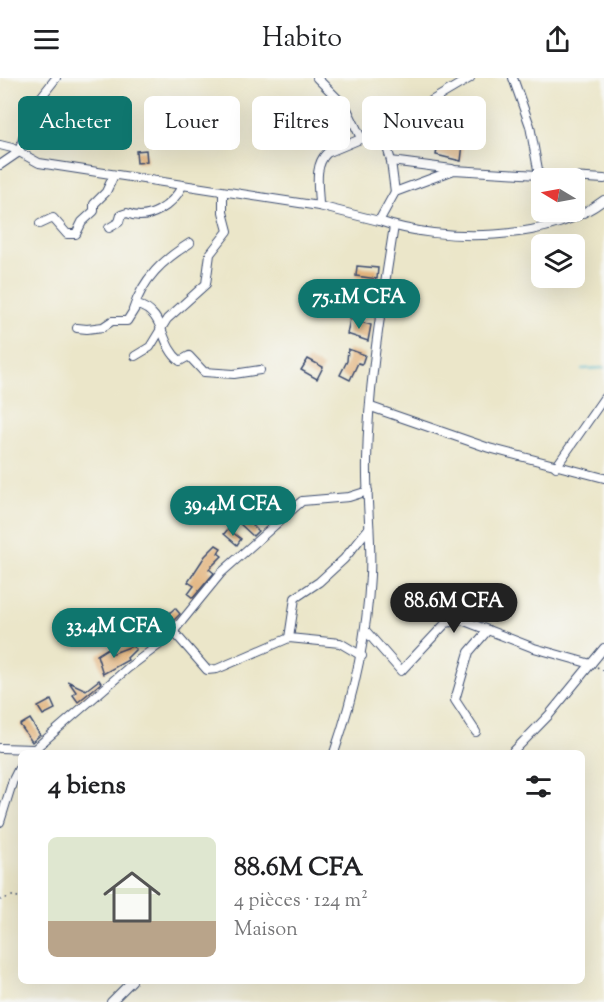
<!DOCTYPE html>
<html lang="fr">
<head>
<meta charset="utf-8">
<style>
	body { margin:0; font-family:"Sorts Mill Goudy",serif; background:#f6f6f6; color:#202124; height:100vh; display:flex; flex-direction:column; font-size:22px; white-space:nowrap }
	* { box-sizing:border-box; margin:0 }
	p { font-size:20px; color:#757577 }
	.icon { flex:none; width:33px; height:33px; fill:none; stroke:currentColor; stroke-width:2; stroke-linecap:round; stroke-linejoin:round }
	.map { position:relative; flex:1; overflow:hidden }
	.drawer { position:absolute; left:18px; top:672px; width:567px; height:234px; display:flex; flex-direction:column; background:#fff; border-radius:9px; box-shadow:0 6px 24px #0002 }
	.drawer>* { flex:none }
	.top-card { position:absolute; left:18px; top:18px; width:568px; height:54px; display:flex; gap:12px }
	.needle { width:39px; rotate:280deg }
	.buttons { position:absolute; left:531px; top:90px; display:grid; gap:12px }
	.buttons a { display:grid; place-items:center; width:54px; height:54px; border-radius:9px; background:#fff; box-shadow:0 6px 24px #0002; font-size:30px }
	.price { position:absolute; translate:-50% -51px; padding:0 14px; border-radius:21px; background:#0f766e; color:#fff; font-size:20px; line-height:39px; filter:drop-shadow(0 2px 3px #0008) }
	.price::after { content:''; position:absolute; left:50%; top:36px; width:18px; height:14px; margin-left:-9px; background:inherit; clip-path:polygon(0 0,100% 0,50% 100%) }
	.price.current { background:#222; color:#fff }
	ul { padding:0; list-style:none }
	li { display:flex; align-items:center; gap:18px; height:150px; padding:0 30px }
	li span { display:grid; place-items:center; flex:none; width:168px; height:120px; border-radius:9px; color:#555 }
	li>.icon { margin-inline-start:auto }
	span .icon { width:72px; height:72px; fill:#fffc; stroke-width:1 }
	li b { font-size:26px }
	h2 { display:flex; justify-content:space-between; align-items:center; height:72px; padding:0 30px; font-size:26px }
	.tag { padding:0 21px; border-radius:9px; background:#fff; box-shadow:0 6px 24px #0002; font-size:21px; line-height:54px }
	.tag.current { background:#0f766e; color:#fff }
	header { display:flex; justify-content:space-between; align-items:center; height:78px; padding:0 30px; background:#fff; font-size:27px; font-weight:600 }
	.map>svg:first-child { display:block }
</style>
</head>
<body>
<header><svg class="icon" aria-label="menu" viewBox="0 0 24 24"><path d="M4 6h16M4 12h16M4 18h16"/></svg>Habito<svg class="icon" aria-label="share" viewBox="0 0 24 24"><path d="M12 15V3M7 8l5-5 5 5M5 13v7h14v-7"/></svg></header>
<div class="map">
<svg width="604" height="924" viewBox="0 0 604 924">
	<rect width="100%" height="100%" fill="#f6f6f2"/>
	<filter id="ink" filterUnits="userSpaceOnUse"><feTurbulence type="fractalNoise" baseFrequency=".0167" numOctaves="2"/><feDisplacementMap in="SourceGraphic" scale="12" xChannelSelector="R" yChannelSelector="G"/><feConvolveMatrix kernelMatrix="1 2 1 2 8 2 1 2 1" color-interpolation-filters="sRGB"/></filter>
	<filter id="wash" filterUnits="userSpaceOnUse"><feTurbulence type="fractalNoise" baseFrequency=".008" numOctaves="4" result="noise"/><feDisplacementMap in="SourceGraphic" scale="24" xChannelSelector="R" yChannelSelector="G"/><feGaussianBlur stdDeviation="1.35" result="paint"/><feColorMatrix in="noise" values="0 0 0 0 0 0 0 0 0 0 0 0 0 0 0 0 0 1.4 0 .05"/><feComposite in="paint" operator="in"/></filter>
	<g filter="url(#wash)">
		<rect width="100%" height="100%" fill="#ebe6c9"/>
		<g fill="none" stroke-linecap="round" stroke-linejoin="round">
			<polyline stroke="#53b9d1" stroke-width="2" points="582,291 604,290"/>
		</g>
		<g id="blocks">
			<g fill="#e2b47e">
				<polygon points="457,59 467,60 466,66 463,66 461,83 436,77 438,66 456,70"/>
				<polygon points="146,72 147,84 137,85 136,73"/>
				<polygon points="357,188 378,190 377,201 356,198"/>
				<polygon points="350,241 371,247 368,263 347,256"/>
				<polygon points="348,271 365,277 362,286 358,285 350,302 340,297 347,283"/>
				<polygon points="308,281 323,289 317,301 301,292"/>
				<polygon points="257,420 264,427 254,436 260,442 253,448 258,453 253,458 238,444 244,438 240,431"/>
				<polygon points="228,451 241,461 237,467 224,456"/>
				<polygon points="216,467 221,470 218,475 222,478 209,491 214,495 193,520 188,516 194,508 188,504 205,478"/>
				<polygon points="175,530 180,536 157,559 154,554 168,544 164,540"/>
				<polygon points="132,568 136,571 127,580 128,582 103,596 97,577 108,570 111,576"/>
				<polygon points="99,602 101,605 78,624 73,617 76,614 69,604 86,612"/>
				<polygon points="51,622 55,631 43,637 38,629"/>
				<polygon points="30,641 40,657 32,664 20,647"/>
			</g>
		</g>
	</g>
	<g filter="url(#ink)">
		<use href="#blocks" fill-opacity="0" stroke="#3a4a6e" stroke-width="1.5"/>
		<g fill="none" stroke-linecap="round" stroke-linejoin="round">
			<g stroke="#3a4a6e" stroke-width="10">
				<g id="street">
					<polyline points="317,0 346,29 361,60"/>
					<polyline points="513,0 530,48 539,97"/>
					<polyline points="382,52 391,83 395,114"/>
					<polyline points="0,67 12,70 39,85 319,128 379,143 395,114 454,92 604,101"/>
					<polyline points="391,83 452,91"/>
					<polyline points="0,87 19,74 31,32 56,0"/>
					<path d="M319,128C319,111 313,88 327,75L382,52L470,0"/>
					<polyline points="553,134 556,145"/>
					<path d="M379,143C442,165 549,164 604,122"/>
					<polyline points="40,146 53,140 67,156 76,156 82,144 94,133 94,126 106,114 114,97"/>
					<path d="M109,150L119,144L121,137L127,135C148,145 173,127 182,108"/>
					<path d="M133,232C143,200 163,182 190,165"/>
					<path d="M77,250L87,251L103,249L112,243H127L137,227C166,234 159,267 180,283L189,278L204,294L234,296L260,292"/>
					<polyline points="135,278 150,269 167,241 206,206 210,176 228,153 223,134 223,114"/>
					<polyline points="371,329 489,370 604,400"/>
					<polyline points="556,389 604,320"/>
					<polyline points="365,552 401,593 446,545 462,542 534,570 591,586"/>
					<polyline points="174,554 207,592 217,591 289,560 340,565 362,578"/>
					<polyline points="289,560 295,520 319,504 344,481 369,450"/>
					<polyline points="476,654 455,622 469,574 488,552"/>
					<polyline points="0,670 34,671"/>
					<polyline points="30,675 128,590 168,560 221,495 302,423 349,419 368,413"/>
					<path d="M334,675C354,617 367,559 370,497C372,459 366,421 367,383C368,304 382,226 394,148"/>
					<polyline points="512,675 549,637 604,570"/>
					<polyline points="0,744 13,702 21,686"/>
					<polyline points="111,924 132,903"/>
				</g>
			</g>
			<g stroke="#3a4a6e" stroke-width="1.5" stroke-dasharray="1.5 4.5" stroke-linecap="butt">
				<polyline points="597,589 604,593"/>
				<polyline points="0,822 15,817 21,822"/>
			</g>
			<use href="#street" stroke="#fff" stroke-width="8"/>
		</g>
	</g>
</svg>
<div class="buttons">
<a><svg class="needle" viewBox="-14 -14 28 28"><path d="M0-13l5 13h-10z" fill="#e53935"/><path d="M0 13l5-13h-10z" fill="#757577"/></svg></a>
<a><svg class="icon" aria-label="layers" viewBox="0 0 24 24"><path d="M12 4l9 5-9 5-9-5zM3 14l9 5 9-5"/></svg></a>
</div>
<b class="price" style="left:359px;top:252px">75.1M CFA</b>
<b class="price" style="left:233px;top:459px">39.4M CFA</b>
<b class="price current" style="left:454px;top:556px">88.6M CFA</b>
<b class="price" style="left:114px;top:581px">33.4M CFA</b>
<div class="top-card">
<a class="tag current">Acheter</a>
<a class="tag">Louer</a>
<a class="tag">Filtres</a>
<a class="tag">Nouveau</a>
</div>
<section class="drawer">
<h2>4 biens<svg class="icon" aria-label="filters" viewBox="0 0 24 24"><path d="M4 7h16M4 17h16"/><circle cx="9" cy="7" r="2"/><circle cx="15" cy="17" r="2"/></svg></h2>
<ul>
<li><span style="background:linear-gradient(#dfe7d0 70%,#b9a48a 0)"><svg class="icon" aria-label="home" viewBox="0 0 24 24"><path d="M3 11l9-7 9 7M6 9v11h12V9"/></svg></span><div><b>88.6M CFA</b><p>4 pièces · 124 m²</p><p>Maison</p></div></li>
</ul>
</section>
</div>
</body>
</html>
